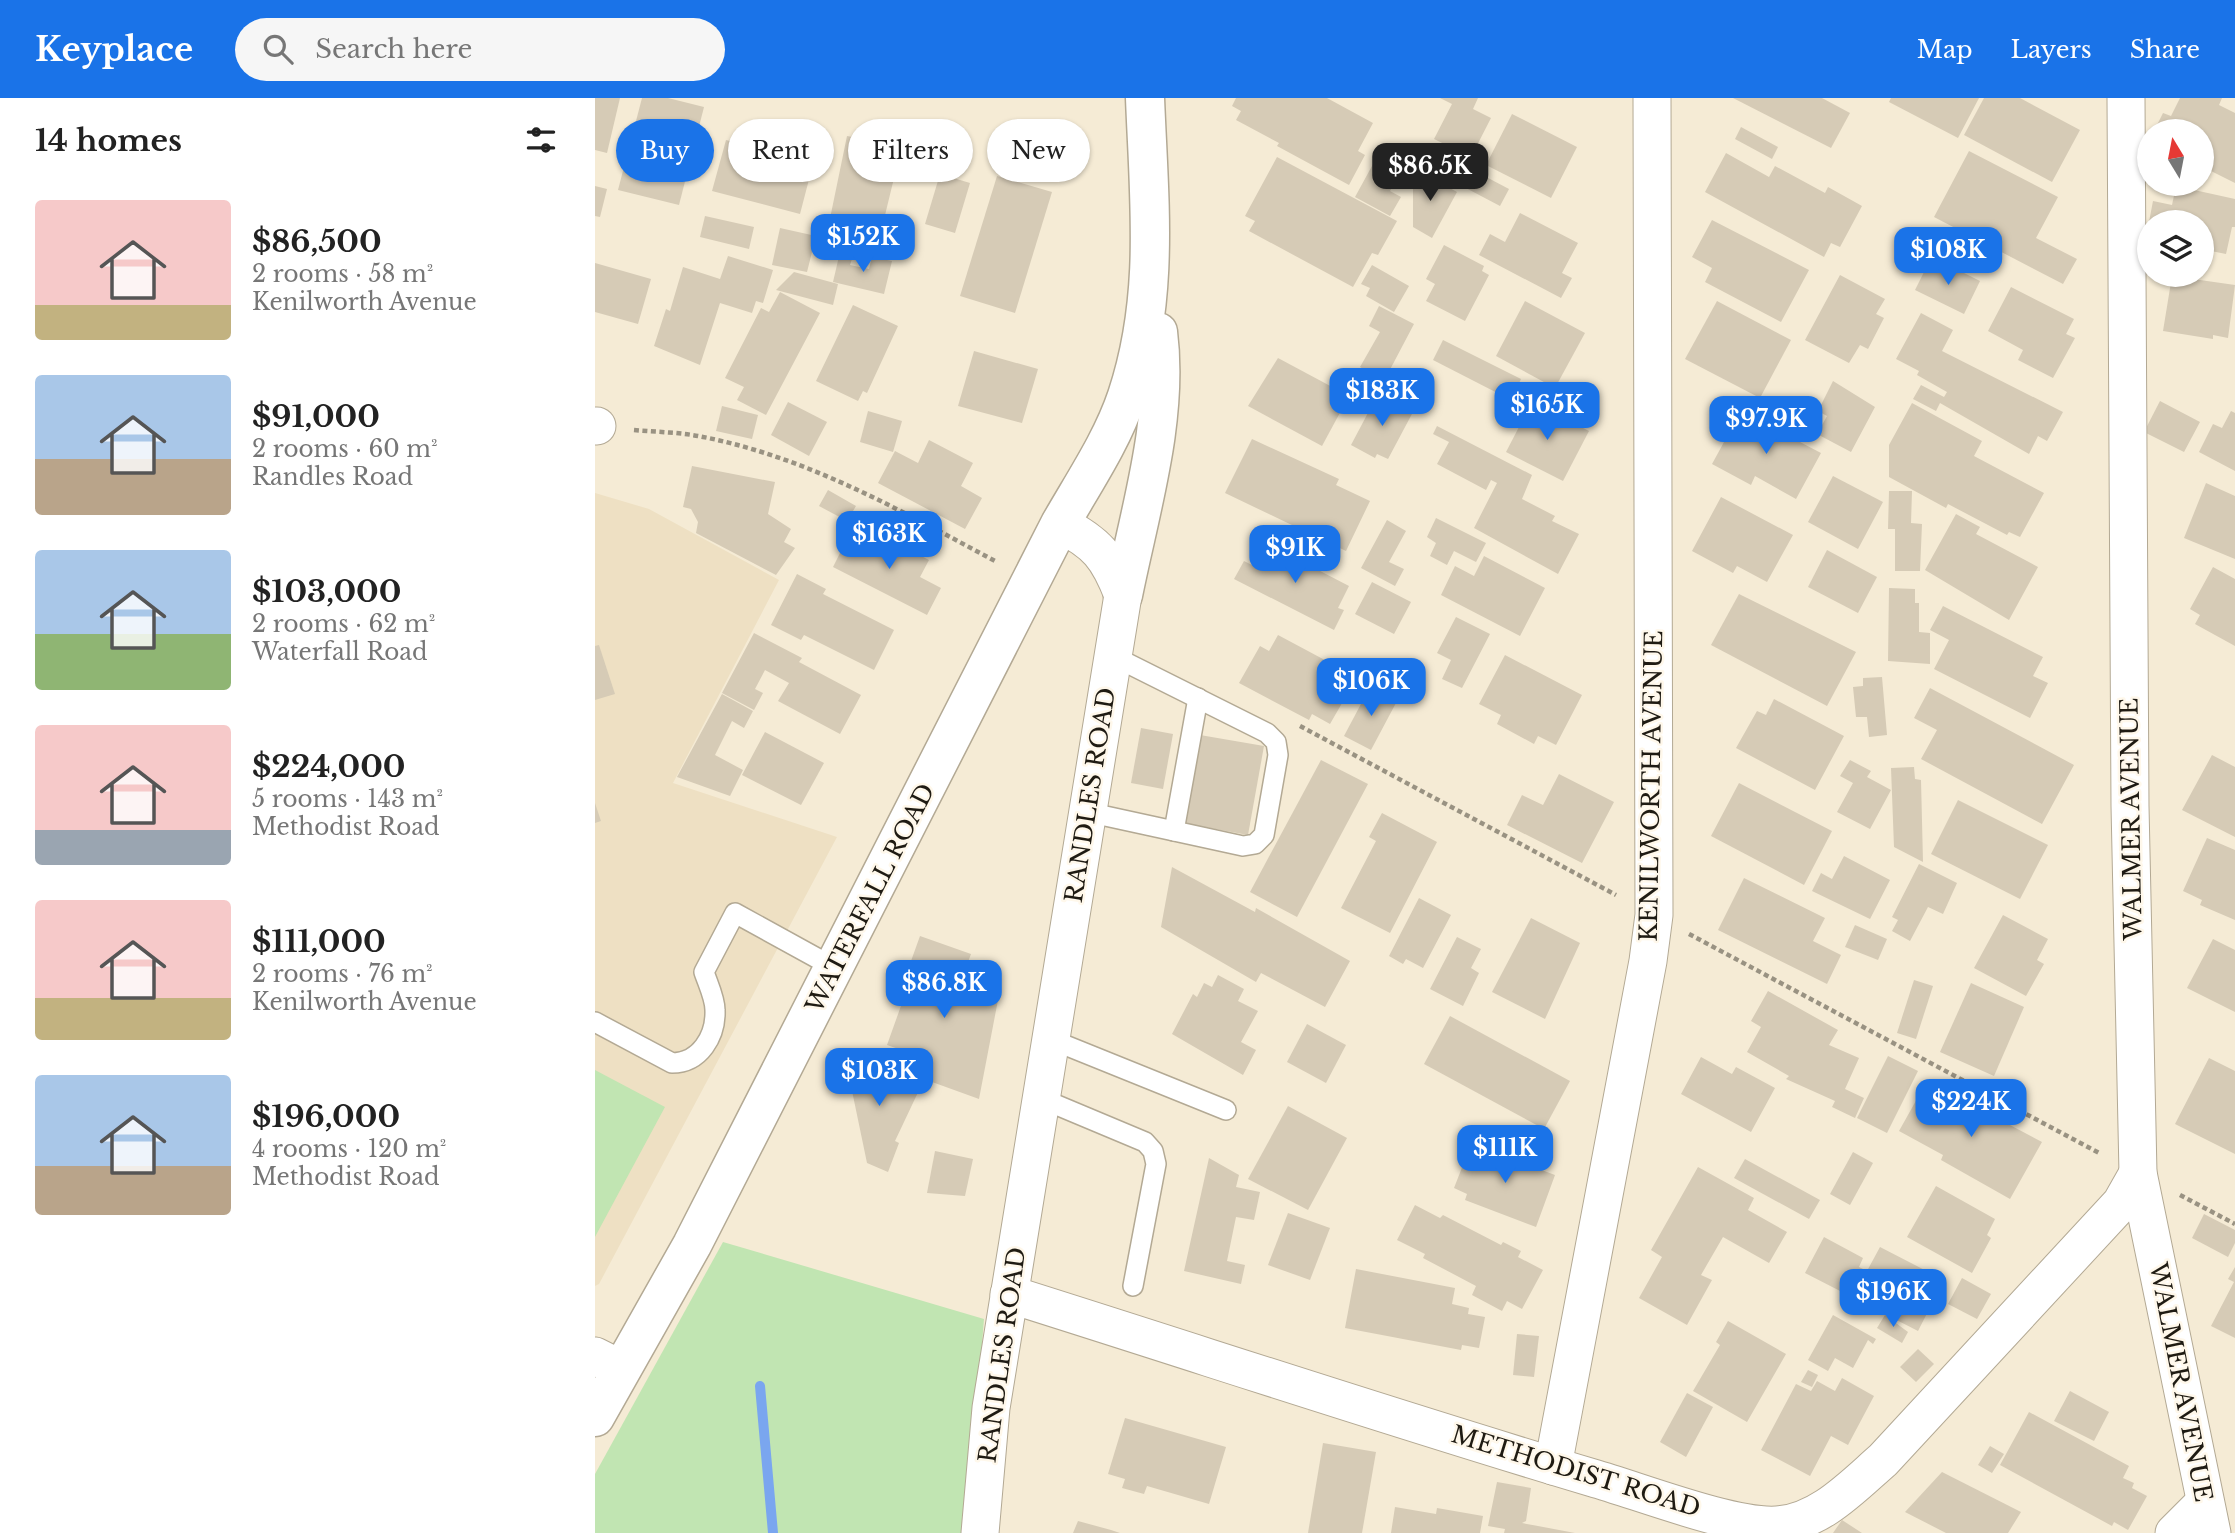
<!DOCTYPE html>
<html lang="en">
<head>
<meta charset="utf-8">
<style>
	body { margin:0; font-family:"Libre Baskerville",serif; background:#f6f6f6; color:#222; height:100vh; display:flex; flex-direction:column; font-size:26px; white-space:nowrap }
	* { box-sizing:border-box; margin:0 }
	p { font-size:23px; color:#767676 }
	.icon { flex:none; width:38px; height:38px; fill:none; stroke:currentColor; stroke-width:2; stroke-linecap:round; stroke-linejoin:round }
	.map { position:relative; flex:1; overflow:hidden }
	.panel { display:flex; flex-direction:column; background:#fff; width:595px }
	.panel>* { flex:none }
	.top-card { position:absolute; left:21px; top:21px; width:665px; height:63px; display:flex; gap:14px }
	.needle { width:46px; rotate:350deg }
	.buttons { position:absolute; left:1542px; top:21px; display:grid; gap:14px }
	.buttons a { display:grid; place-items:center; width:77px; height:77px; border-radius:50%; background:#fff; box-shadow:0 2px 5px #0004; font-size:35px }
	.price { position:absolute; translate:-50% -60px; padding:0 16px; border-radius:14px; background:#1a73e8; color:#fff; font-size:23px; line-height:46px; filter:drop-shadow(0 2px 4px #0008) }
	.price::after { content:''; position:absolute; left:50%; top:42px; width:21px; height:16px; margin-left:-10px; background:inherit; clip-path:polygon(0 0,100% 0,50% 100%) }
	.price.on { background:#222; color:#fff }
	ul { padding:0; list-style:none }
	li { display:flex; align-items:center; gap:21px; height:175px; padding:0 35px }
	li span { display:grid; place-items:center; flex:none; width:196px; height:140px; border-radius:7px; color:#555 }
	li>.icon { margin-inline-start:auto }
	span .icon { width:84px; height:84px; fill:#fffc; stroke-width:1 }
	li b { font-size:30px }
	h2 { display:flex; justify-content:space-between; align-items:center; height:84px; padding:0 35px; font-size:30px }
	.chip { padding:0 24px; border-radius:32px; background:#fff; box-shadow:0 2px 5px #0004; font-size:24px; line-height:63px }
	.chip.on { background:#1a73e8; color:#fff }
	header { display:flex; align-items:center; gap:42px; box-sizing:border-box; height:98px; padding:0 35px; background:#1a73e8; color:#fff }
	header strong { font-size:33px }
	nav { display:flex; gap:38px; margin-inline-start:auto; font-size:24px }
	.search { width:490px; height:63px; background:#f6f6f6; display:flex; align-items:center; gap:18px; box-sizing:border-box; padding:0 24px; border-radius:38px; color:#767676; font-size:26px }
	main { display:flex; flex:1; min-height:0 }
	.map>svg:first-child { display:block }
</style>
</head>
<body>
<header>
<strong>Keyplace</strong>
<div class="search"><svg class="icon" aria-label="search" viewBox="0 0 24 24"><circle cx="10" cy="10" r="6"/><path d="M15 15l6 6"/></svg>Search here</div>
<nav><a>Map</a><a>Layers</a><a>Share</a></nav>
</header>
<main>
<section class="panel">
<h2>14 homes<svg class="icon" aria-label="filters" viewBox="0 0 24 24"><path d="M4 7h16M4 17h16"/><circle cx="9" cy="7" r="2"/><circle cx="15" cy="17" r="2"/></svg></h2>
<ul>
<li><span style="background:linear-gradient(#f6c9c9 75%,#c2b280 0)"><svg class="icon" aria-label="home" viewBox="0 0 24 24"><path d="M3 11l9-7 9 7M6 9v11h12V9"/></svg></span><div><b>$86,500</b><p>2 rooms · 58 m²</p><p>Kenilworth Avenue</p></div></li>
<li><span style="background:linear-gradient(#a9c7e8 60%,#b9a48a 0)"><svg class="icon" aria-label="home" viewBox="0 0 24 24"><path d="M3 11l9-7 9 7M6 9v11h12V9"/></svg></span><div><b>$91,000</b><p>2 rooms · 60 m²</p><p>Randles Road</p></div></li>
<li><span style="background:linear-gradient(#a9c7e8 60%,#8fb573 0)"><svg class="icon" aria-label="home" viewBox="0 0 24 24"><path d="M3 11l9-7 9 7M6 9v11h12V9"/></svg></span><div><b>$103,000</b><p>2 rooms · 62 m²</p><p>Waterfall Road</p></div></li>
<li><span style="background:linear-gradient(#f6c9c9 75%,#9aa5b1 0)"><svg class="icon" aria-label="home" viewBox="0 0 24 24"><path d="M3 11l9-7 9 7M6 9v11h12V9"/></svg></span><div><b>$224,000</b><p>5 rooms · 143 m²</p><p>Methodist Road</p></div></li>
<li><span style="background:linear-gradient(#f6c9c9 70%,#c2b280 0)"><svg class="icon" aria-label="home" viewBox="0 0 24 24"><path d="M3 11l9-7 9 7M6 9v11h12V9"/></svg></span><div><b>$111,000</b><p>2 rooms · 76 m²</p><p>Kenilworth Avenue</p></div></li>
<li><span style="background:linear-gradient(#a9c7e8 65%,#b9a48a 0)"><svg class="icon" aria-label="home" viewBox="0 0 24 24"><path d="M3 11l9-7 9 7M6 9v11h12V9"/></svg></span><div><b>$196,000</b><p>4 rooms · 120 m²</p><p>Methodist Road</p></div></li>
</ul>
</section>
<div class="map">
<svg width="1640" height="1435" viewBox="0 0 1640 1435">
	<rect width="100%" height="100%" fill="#f5ebd5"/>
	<polygon fill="#eee0c3" points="0,395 54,411 184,482 78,685 242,739 4,1186 0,1188"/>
	<g fill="#c1e5b2">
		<polygon points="0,972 70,1009 0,1139"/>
		<polygon points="128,1144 389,1221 372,1435 0,1435 0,1376"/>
	</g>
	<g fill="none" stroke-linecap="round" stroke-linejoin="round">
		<polyline stroke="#7aa6ef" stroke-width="10" points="165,1288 178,1435"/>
	</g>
	<g fill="#d6cbb6">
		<polygon points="0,0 25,0 12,55 0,52"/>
		<polygon points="47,0 73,0 109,9 84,107 23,92"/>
		<polygon points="641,0 732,0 778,25 763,53 770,57 754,87 682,48 684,45 641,22 646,13 637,8"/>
		<polygon points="845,0 883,0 878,11 896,20 876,59 839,41 857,6"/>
		<polygon points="1138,0 1227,0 1255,15 1236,50"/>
		<polygon points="1296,0 1384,0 1363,40 1294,4"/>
		<polygon points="1389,0 1425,0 1485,32 1457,84 1369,37"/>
		<polygon points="1585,0 1627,0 1624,7 1640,15 1640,85 1606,68 1606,33 1559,33 1568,15 1576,18"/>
		<polygon points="917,16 982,49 956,100 891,67"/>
		<polygon points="1146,29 1183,49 1177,61 1140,41"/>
		<polygon points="191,34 224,43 205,116 117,93 131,42 185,56"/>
		<polygon points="271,34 308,43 283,146 232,135 252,38 269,41"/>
		<polygon points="840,52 914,91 905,108 831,69"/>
		<polygon points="1374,53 1463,99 1441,140 1482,161 1468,186 1339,119"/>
		<polygon points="1131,55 1174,79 1180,68 1230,95 1233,89 1267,108 1245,149 1236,145 1229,159 1110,94"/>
		<polygon points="783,57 807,70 795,93 806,99 795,118 760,99"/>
		<polygon points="682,59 802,123 783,157 777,155 758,189 654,133 660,123 650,118"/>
		<polygon points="818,70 862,94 837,140 818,129"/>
		<polygon points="345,76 375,85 360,135 330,126"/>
		<polygon points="402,78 457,94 420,215 365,198"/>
		<polygon points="0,88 12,91 5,119 0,118"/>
		<polygon points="1581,88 1640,101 1640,129 1637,129 1631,156 1606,151 1606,124 1554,124 1558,103 1577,107"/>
		<polygon points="925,115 983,145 967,175 977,180 966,200 884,157 895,136 910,144"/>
		<polygon points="110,118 159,129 154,151 105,139"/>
		<polygon points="1117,122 1214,172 1186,224 1110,184 1117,170 1097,159"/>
		<polygon points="185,130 221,138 212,174 177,167"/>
		<polygon points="849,147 889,168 887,173 894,177 870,223 831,203 840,186 831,181"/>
		<polygon points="245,154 258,158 255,167 274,171 277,159 297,163 289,196 238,184"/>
		<polygon points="133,158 178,172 168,205 161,203 157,215 125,205 105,267 59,248 71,211 75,213 88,169 125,181"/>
		<polygon points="0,165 56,181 43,226 0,214"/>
		<polygon points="1333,166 1348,174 1353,167 1385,183 1369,216 1320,192"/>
		<polygon points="777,167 814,188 799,214 771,198 775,190 766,186"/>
		<polygon points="199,174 243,186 238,207 181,192"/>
		<polygon points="1245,177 1290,201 1281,216 1289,220 1273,251 1265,247 1254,265 1210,242"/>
		<polygon points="1577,178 1640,187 1633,240 1618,237 1618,241 1568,233"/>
		<polygon points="1416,189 1479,221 1471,236 1480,240 1458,280 1423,262 1428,252 1393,233"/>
		<polygon points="185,194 225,215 171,317 142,302 149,289 130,280 166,210 174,214"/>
		<polygon points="930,203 990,235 960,290 901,258"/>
		<polygon points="1122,203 1196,242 1165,300 1090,261"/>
		<polygon points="258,207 303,228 272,295 268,293 263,303 221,283"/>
		<polygon points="784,208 819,226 789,283 765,269 785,234 774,228"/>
		<polygon points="1326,215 1358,232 1347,253 1468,314 1452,343 1443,338 1434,356 1345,305 1341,313 1318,301 1326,287 1349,299 1352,294 1322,277 1324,273 1301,261"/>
		<polygon points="848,242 926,281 916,302 838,262"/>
		<polygon points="379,253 443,271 427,325 363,308"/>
		<polygon points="683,260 754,298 727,348 653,308"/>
		<polygon points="1238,283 1280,309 1256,354 1222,336 1232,318 1223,313"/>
		<polygon points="783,296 818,314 793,361 782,356 780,360 756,347"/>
		<polygon points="1565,303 1605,324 1589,354 1549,334"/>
		<polygon points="193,304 232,324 214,358 176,337"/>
		<polygon points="937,304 994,333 968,383 911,354"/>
		<polygon points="1317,305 1387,343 1379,358 1449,395 1425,439 1414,434 1412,437 1353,406 1351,410 1294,379 1294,347"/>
		<polygon points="127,308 163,317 157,341 121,333"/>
		<polygon points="273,313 307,323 298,354 265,344"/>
		<polygon points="1146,313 1226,355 1201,401 1160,378 1156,387 1117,366"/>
		<polygon points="1636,313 1640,315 1640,373 1604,354 1618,326 1627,330"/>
		<polygon points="842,328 937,377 927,401 960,418 957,423 984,436 963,476 879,430 902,385 896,382 891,392 842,366 854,344 838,336"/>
		<polygon points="657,341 744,381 741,387 775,403 751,453 630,395"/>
		<polygon points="334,342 378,365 366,388 387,400 370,431 283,385 300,353 323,365"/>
		<polygon points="97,368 180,384 173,416 196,431 189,444 200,450 181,477 101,435 103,424 96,411 88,409"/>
		<polygon points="1238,378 1288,404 1263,451 1213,424"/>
		<polygon points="1611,385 1640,398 1640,461 1589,440"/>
		<polygon points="233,392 261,408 252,423 224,408"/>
		<polygon points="1294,393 1317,393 1316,425 1327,426 1325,473 1300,473 1300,431 1293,431"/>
		<polygon points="1126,399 1198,437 1172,484 1142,468 1138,475 1097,453"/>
		<polygon points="1361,416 1385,429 1381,436 1443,469 1414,522 1330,472"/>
		<polygon points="841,420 891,445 881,464 859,453 852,467 835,458 841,445 832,439"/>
		<polygon points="792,422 811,433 794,464 809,471 800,488 766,470"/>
		<polygon points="276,432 334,462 325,479 346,490 332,517 238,469 252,441 267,449"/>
		<polygon points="669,444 754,488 743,510 749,512 739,532 639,481 649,463 657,467"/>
		<polygon points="1232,452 1282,479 1263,515 1213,489"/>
		<polygon points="889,458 950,490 925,538 846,497 860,468 879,478"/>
		<polygon points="1618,469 1640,481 1640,548 1600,526 1605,517 1595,511"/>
		<polygon points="202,476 231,491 228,496 299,532 279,572 209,537 206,542 176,527"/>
		<polygon points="777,484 816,504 799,536 760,516"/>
		<polygon points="1294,490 1320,491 1320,505 1324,505 1324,534 1335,535 1335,566 1293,563"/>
		<polygon points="1144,496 1261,554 1232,608 1116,547"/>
		<polygon points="1348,508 1448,559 1438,578 1453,585 1435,620 1339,571 1354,542 1335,532"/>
		<polygon points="861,519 895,536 867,590 847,581 856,562 842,555"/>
		<polygon points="159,535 207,560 204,564 266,597 245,636 183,603 194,585 170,572 160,591 168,595 159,612 127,595"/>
		<polygon points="683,537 756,576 748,590 754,593 735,626 717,616 714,622 644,585 665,548 674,553"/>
		<polygon points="4,547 20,596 0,602 0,548"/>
		<polygon points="910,557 987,597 961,647 943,638 939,646 902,626 906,617 884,606"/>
		<polygon points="1287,579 1292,637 1274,639 1272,619 1261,619 1258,589 1268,588 1268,580"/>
		<polygon points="775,589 802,603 776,652 749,638"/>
		<polygon points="1335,590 1479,667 1447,726 1326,661 1342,632 1319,620"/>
		<polygon points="127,596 158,613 149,630 137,623 120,657 148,672 135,698 82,679"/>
		<polygon points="1179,601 1249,638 1220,692 1141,650 1162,613 1171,617"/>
		<polygon points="546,630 578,636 568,691 536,685"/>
		<polygon points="170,634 229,665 206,707 147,677"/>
		<polygon points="605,637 669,648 653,737 588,725"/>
		<polygon points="1617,657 1640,669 1640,739 1587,712"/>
		<polygon points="726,662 773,686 702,819 655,794"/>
		<polygon points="1255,662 1276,673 1272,679 1296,692 1275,731 1242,714 1258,685 1245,678"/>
		<polygon points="1319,669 1320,681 1326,682 1328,764 1299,749 1296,670"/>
		<polygon points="964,676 1019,704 987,765 912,727 927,697 948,707"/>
		<polygon points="1144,685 1237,733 1209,787 1116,738"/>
		<polygon points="1363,702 1453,747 1425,801 1336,756"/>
		<polygon points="0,705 6,723 0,725"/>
		<polygon points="787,715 842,744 795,835 746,810 781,743 774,739"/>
		<polygon points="1612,740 1640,752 1640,822 1605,807 1607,802 1588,793"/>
		<polygon points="1249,758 1295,782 1275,821 1217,793 1226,775 1237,781"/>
		<polygon points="1324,766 1362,785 1348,816 1333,809 1315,843 1297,833 1303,822 1297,819"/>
		<polygon points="577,769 660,814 661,810 755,863 730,909 666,875 661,884 566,829"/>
		<polygon points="1149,780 1230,820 1218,843 1246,857 1232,886 1123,832"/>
		<polygon points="824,800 856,817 828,870 811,861 808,866 794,858"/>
		<polygon points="1408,817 1453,841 1442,862 1449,866 1431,898 1379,870"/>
		<polygon points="936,820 985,845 950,921 897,894"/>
		<polygon points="1260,827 1292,841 1283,862 1250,849"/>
		<polygon points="325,838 376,856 364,888 403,902 384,1001 315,976 321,957 292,947 307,905 302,902"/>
		<polygon points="862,839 886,851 876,870 884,875 868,908 835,891"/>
		<polygon points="1618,841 1640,852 1640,914 1592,890"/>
		<polygon points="623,877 649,891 643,903 663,913 646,944 661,952 648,977 577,936 598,896 602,899 609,885 617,889"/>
		<polygon points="1319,882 1338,888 1321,941 1302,935"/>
		<polygon points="1376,885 1429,909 1399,978 1345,954"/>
		<polygon points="1173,893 1243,932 1234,947 1264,960 1250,991 1269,1000 1260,1020 1237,1009 1240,1003 1191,981 1194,978 1152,954 1166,929 1156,923"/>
		<polygon points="855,918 975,983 949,1031 829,966"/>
		<polygon points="712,926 751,947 731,985 692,964"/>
		<polygon points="287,951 309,958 302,975 281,968"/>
		<polygon points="253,957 326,988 300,1043 304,1045 293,1074 272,1065 256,988 242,983"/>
		<polygon points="1293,958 1323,973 1292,1035 1262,1020"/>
		<polygon points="1106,959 1137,976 1141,969 1180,990 1156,1034 1086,996"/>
		<polygon points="1614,960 1640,973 1640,1056 1580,1026"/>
		<polygon points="1332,983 1447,1044 1415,1101 1346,1062 1348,1057 1304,1033"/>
		<polygon points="693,1008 752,1040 713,1112 653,1081"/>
		<polygon points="875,1049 889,1054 890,1051 960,1077 941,1129 870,1102 872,1096 859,1090"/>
		<polygon points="340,1053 378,1061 370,1098 332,1095"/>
		<polygon points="1258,1054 1278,1065 1255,1107 1235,1096"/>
		<polygon points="614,1060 644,1077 641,1089 665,1094 659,1122 641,1119 632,1163 650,1167 646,1186 589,1173"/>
		<polygon points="1150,1061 1225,1102 1214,1121 1139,1080"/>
		<polygon points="1103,1069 1159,1100 1153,1112 1192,1134 1174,1165 1128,1139 1106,1177 1117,1182 1092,1227 1044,1200 1067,1159 1056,1152"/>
		<polygon points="1341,1088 1400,1121 1392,1137 1396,1140 1377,1175 1312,1139"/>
		<polygon points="820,1107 845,1120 848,1117 906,1147 908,1144 926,1153 923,1159 948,1172 927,1211 912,1203 907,1213 877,1197 881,1188 828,1160 830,1156 802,1142"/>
		<polygon points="693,1115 735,1130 715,1182 673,1167"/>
		<polygon points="1609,1116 1640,1132 1640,1145 1633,1159 1597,1140"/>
		<polygon points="1229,1139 1268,1160 1264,1169 1272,1173 1285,1149 1349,1182 1323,1233 1210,1175"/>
		<polygon points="1640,1169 1640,1240 1616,1228 1639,1184 1633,1181"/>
		<polygon points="761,1171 860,1190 857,1206 874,1210 873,1216 890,1219 884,1250 867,1247 866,1252 750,1230"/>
		<polygon points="1367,1180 1396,1196 1382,1221 1353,1206"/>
		<polygon points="1238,1217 1281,1241 1278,1246 1273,1242 1258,1270 1240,1260 1233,1273 1213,1262"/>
		<polygon points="1290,1217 1313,1234 1307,1245 1282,1230"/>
		<polygon points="1133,1223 1191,1256 1152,1324 1098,1293 1125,1247 1121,1244"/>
		<polygon points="922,1236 944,1238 939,1279 918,1277"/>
		<polygon points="1323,1251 1339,1266 1321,1284 1305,1269"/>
		<polygon points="1213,1272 1223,1277 1217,1289 1206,1284"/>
		<polygon points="1247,1280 1279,1298 1253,1347 1236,1338 1215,1378 1166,1352 1201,1286 1216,1293 1222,1283 1240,1293"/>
		<polygon points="1475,1293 1514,1314 1499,1343 1459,1323"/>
		<polygon points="1092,1295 1118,1309 1091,1359 1065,1344"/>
		<polygon points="1434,1314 1534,1368 1528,1380 1539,1385 1537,1390 1552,1398 1533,1432 1519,1424 1517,1428 1405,1367"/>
		<polygon points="530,1320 631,1349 614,1406 552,1388 549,1396 527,1390 530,1381 513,1376"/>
		<polygon points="728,1345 781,1354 767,1435 713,1435"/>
		<polygon points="1395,1348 1409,1356 1397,1375 1383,1367"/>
		<polygon points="1347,1374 1426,1414 1413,1435 1351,1435 1310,1414"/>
		<polygon points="902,1384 936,1390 931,1423 927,1425 980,1435 909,1435 910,1431 893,1428"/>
		<polygon points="800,1409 841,1416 842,1410 888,1418 885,1435 796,1435"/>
		<polygon points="1247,1422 1267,1435 1238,1435"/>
		<polygon points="483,1423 516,1432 525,1435 478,1435"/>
	</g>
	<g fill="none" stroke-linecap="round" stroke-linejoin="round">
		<g stroke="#b3a994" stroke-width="22">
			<g id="service">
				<polyline points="492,714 648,748 660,746 669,737 683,657 681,644 672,635 518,558"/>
				<polyline points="579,733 603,600"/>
				<path d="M0,924L77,965C105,965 121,938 120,912C120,900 113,886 109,874L140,815L240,870"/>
				<polyline points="455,941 631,1012"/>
				<polyline points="445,1000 550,1044 558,1053 561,1066 538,1188"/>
			</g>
		</g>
		<g stroke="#b3a994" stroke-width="39">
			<g id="minor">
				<polyline points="1531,0 1535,708 1543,1075 1617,1435"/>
				<polyline points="0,328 2,328"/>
				<path d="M414,1196C608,1257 803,1322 998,1380C1044,1393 1138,1430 1182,1427C1225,1424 1257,1389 1288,1362L1526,1105L1543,1075"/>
				<polyline points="0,1258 26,1271"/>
				<polyline points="958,1368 1053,863 1059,817 1057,0"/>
				<path d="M385,1435L396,1310L528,497C513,458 502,445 465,426"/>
				<polyline points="1579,1435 1610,1404"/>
			</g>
		</g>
		<g stroke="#b3a994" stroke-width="41">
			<g id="tertiary">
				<path d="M528,497C545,412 574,321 563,234"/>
				<path d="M0,1319L97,1147L465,426C489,384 517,343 532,298C565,199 554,102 550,0"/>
			</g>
		</g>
		<g stroke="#999282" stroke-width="4.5" stroke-dasharray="5 3.5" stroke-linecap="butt">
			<path d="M39,332C60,334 82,334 103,338C211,358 306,413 402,464"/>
			<polyline points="705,628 1021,797"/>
			<polyline points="1094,836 1506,1056"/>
			<polyline points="1585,1097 1640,1126"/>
		</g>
		<use href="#service" stroke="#fff" stroke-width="19"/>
		<use href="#minor" stroke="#fff" stroke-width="37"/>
		<use href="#tertiary" stroke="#fff" stroke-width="38"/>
	</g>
	<g text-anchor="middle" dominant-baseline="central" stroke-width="5" stroke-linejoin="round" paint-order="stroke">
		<g font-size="24" fill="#1f1b13" stroke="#fff8eb">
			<text transform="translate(1056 688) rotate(-89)">KENILWORTH AVENUE</text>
			<text transform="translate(495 697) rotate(-81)">RANDLES ROAD</text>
			<text transform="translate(1536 721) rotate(-91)">WALMER AVENUE</text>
			<text transform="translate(275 800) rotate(-63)">WATERFALL ROAD</text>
			<text transform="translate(407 1257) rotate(-82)">RANDLES ROAD</text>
			<text transform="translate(1586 1284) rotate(79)">WALMER AVENUE</text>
			<text transform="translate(981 1373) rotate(17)">METHODIST ROAD</text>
		</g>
	</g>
</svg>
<div class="buttons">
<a><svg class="needle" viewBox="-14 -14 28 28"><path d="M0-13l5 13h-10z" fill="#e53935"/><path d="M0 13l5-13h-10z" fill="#767676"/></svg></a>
<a><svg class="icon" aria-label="layers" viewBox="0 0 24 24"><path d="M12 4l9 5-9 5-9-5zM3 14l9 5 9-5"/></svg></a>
</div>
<b class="price on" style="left:835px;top:105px">$86.5K</b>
<b class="price" style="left:268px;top:176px">$152K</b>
<b class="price" style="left:1353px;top:189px">$108K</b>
<b class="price" style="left:787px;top:330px">$183K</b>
<b class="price" style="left:952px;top:344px">$165K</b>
<b class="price" style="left:1171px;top:358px">$97.9K</b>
<b class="price" style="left:294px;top:473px">$163K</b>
<b class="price" style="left:700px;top:487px">$91K</b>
<b class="price" style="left:776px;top:620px">$106K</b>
<b class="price" style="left:349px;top:922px">$86.8K</b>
<b class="price" style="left:284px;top:1010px">$103K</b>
<b class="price" style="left:1376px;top:1041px">$224K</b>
<b class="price" style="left:910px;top:1087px">$111K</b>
<b class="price" style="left:1298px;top:1231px">$196K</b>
<div class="top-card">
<a class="chip on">Buy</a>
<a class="chip">Rent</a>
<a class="chip">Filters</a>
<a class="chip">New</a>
</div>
</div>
</main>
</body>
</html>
